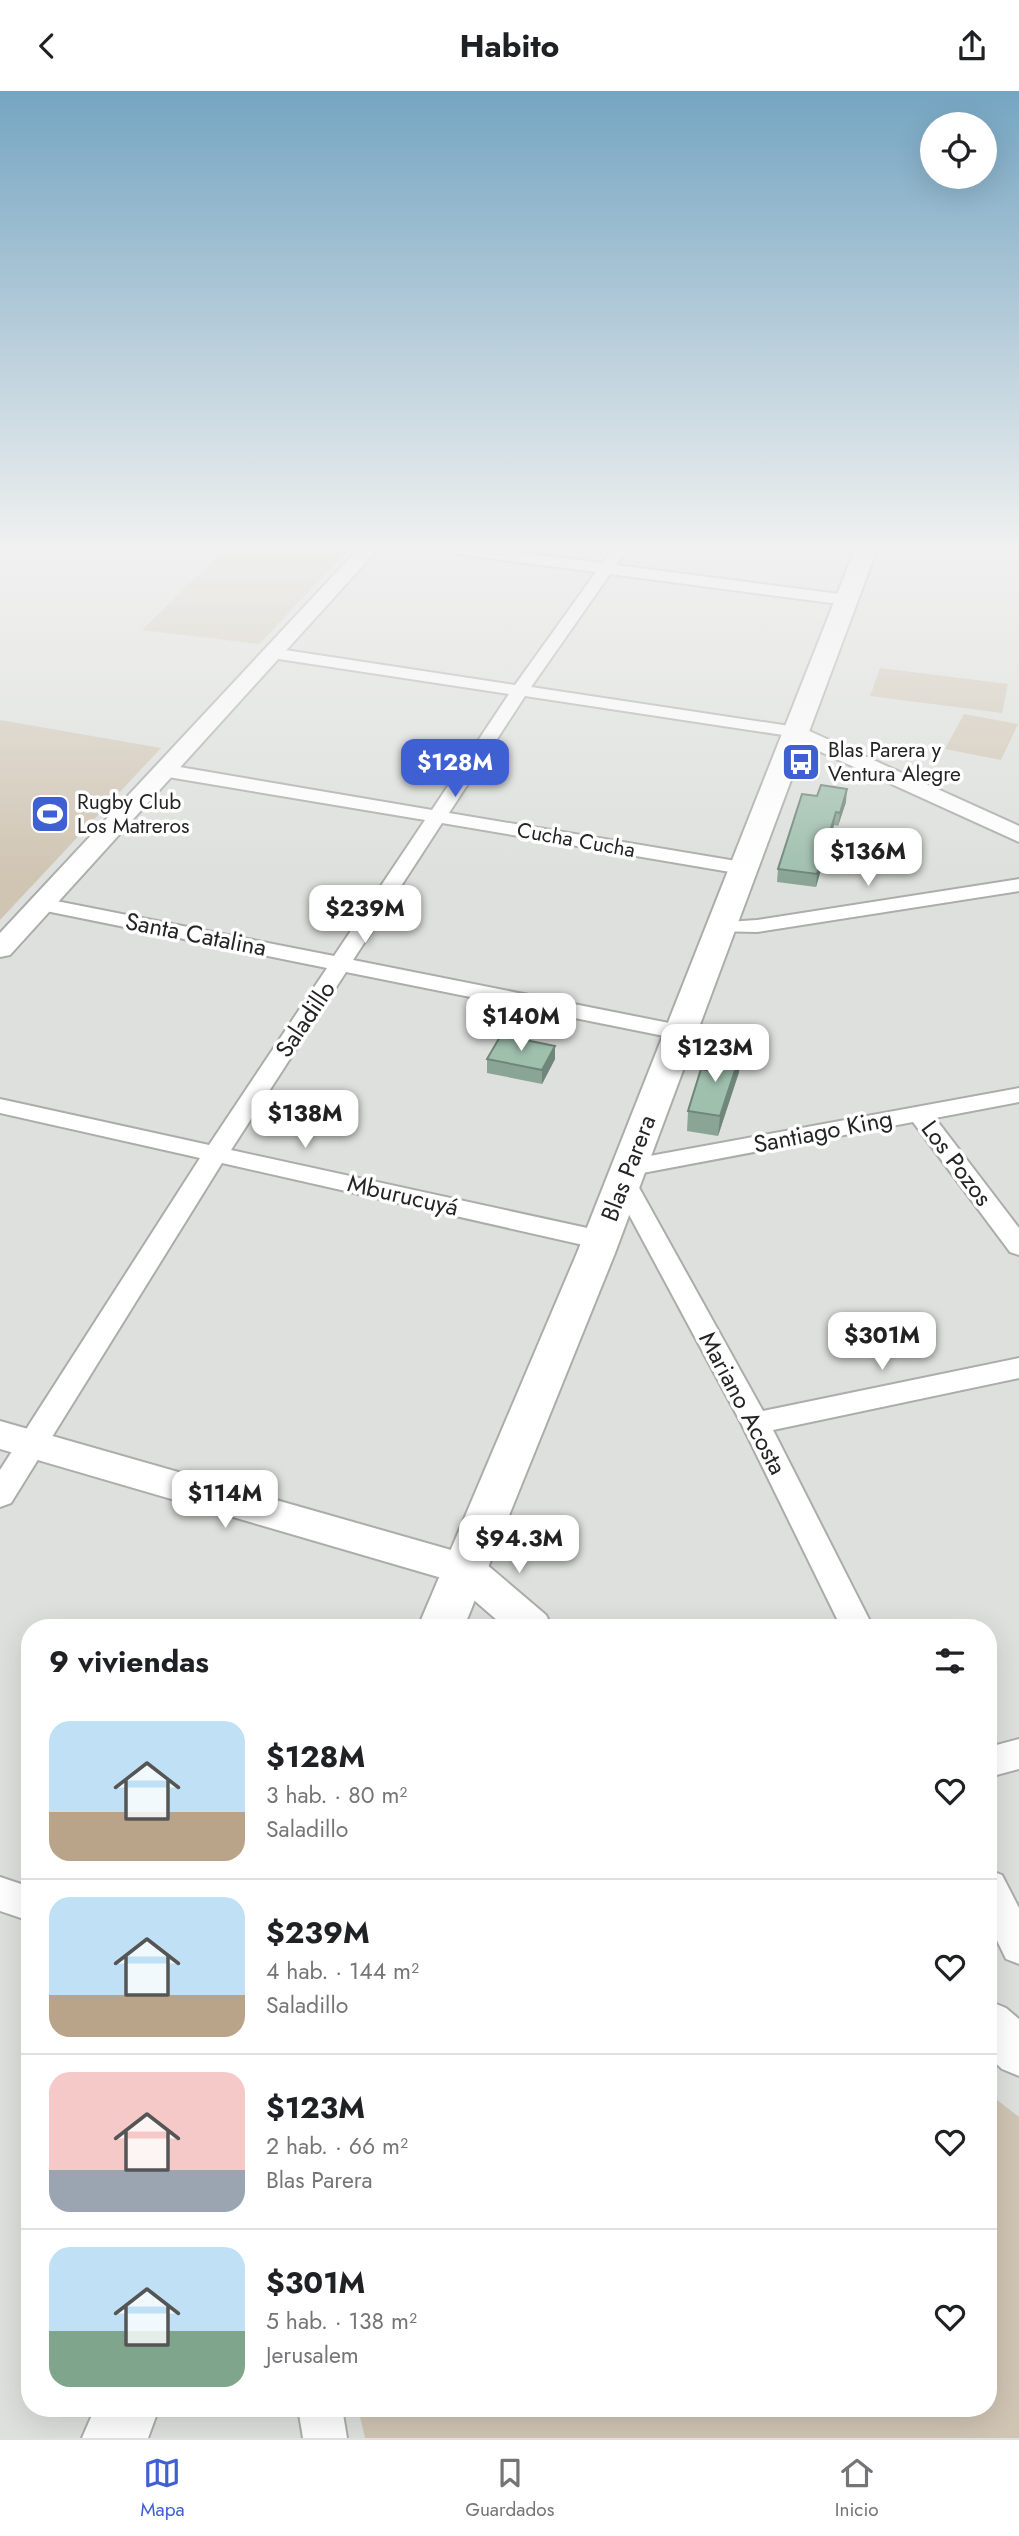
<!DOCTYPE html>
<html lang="es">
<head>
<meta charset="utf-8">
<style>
	body { margin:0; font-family:Jost,sans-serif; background:#f2f2f2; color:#202124; height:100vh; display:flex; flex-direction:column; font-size:26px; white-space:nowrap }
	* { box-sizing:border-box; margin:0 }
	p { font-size:23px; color:#757577 }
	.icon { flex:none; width:38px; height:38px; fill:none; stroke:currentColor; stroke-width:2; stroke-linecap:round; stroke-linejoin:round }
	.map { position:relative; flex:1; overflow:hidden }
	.panel { position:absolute; left:21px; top:1528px; width:976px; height:798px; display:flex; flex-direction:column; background:#fff; border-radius:28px; box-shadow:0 7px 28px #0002 }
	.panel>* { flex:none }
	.buttons { position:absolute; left:920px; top:21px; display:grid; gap:14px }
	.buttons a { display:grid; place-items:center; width:77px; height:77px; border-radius:50%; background:#fff; box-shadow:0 7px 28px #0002; font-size:35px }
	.price { position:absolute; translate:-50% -60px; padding:0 16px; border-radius:14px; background:#fff; color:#222; font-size:23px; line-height:46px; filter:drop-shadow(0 2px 4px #0008) }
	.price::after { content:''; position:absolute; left:50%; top:42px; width:21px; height:16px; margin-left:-10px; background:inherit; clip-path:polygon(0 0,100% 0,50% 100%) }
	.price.on { background:#3f60d2; color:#fff }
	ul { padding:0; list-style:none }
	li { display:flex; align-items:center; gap:21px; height:175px; padding:0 28px }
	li+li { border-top:2px solid #e0e0e0 }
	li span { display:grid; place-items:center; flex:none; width:196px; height:140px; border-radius:21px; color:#555 }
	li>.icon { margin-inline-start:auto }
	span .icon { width:84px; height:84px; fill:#fffc; stroke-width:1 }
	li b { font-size:30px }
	h2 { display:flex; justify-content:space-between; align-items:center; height:84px; padding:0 28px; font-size:30px }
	header { display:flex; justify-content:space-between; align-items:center; height:91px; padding:0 28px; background:#fff; font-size:32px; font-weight:700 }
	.menu { display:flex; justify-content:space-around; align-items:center; height:98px; border-top:2px solid #e0e0e0; background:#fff; font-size:19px; color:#757577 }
	.menu a { display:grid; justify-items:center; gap:4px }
	.menu .on { color:#3f60d2 }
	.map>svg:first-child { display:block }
</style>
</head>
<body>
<header><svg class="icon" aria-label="back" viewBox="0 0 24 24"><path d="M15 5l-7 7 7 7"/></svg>Habito<svg class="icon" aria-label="share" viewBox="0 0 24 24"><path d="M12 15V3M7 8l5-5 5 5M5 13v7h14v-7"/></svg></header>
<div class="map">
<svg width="1019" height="2347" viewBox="0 0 1019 2347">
	<rect width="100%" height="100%" fill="#dee0dd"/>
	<g fill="#d0c5b3">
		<polygon points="225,458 349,458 259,553 142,539"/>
		<polygon points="880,577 1008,593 1002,622 870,605"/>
		<polygon points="964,623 1018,633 1001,669 945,658"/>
		<polygon points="0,629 161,657 0,829"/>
		<polygon points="992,2005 1019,2026 1019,2347 365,2347 358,2317 989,2317 989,2006"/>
	</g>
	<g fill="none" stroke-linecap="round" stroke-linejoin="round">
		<g stroke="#abadaa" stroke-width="4">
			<g id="minor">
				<polygon points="451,458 491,458 602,472 613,458 627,458 616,474 847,504 855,509 847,514 610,483 531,596 796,636 805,641 796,646 525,605 449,722 742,771 749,773 752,777 749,781 742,783 442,732 353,869 679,934 687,936 690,941 687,946 679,948 346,881 231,1059 601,1140 610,1143 614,1149 610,1155 601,1158 222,1072 11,1412 0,1416 0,1379 200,1067 0,1022 0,1008 209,1054 327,877 41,819 34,817 31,813 34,809 41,807 334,865 425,729 162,685 153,679 162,673 432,719 509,603 272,567 264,562 272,557 515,594 596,481 459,463"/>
				<polygon points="1019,788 1019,800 757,841 712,840 709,836 712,832 757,829"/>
				<polygon points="1019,997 1019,1011 935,1027 1019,1137 1019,1164 1010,1161 913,1031 632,1084 763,1320 1019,1267 1019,1287 773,1339 873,1536 841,1536 741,1332 611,1090 614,1084 620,1083 616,1077 619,1071 628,1069"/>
				<polygon points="1019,1648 1019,1678 989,1686 989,1656"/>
				<polygon points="989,1779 1002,1784 1019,1817 1019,1873 1006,1868 989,1833"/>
				<polygon points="0,1786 30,1796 30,1830 0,1820"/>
				<polygon points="298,2317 342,2317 347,2347 303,2347"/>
			</g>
		</g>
		<g stroke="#abadaa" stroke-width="4">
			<g id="tertiary">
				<polygon points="358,458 378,458 10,864 0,866 0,842"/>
				<polygon points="796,634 1019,735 1019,751 788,646 785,641 788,636"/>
				<polygon points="0,1330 479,1467 546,1524 552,1536 505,1536 452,1490 0,1358"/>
				<polygon points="989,1910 1006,1917 1019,1928 1019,1985 1002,1978 989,1966"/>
			</g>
		</g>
		<g stroke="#abadaa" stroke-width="4">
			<g id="primary">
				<polygon points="855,458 877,458 615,1162 464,1536 418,1536 577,1162"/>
				<polygon points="95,2317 159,2317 148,2347 82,2347"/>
			</g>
		</g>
		<use href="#minor" fill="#fff" fill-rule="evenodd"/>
		<use href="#tertiary" fill="#fff" fill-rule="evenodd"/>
		<use href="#primary" fill="#fff" fill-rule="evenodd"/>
	</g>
	<g fill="#8aa596">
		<polygon points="846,711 838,735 834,734 816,796 777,791 778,778"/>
		<polygon points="555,955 555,968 542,993 487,982 487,968"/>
		<polygon points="741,961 739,981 718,1045 687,1040 688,1020 712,980"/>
	</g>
	<g fill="#70867a">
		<polygon points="847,698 846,711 838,735 840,722"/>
		<polygon points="836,721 834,734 816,796 817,783"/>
		<polygon points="555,955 555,968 542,993 542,979"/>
		<polygon points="741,961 739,981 718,1045 720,1025"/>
	</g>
	<g fill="#a0c0ae" stroke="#70867a" stroke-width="2">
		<polygon points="821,694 847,698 840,722 836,721 817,783 778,778 802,703 817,705"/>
		<polygon points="501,944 555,955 542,979 487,968"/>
		<polygon points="719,957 741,961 720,1025 688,1020 701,978 712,980"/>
	</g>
	<linearGradient id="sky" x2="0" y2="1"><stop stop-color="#75a5c2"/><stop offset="0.58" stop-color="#f0f1f0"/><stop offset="1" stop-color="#f0f1f0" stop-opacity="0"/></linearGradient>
	<rect width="1019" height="786" fill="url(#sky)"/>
	<defs>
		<g id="bus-square" transform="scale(2.0125)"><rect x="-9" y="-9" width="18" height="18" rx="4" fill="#3f60d2" stroke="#fff"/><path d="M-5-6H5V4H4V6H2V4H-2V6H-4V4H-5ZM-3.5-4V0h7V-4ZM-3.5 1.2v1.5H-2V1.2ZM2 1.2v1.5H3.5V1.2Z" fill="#fff"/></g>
		<g id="stadium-square" transform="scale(2.0125)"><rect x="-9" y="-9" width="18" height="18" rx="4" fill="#3f60d2" stroke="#fff"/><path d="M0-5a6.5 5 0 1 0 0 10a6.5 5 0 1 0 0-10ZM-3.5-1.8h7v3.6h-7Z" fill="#fff"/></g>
	</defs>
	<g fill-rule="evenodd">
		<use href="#bus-square" x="801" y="671"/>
		<use href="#stadium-square" x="50" y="723"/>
	</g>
	<g text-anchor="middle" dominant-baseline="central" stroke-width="7" stroke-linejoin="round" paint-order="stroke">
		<g font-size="21" fill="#232423" stroke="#fff" text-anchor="start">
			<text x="828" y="659">Blas Parera y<tspan x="828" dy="24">Ventura Alegre</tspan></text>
			<text x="77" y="711">Rugby Club<tspan x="77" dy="24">Los Matreros</tspan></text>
		</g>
		<g font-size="21" fill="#232423" stroke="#fff">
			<text transform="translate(576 749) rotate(10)">Cucha Cucha</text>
		</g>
		<g font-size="24" fill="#232423" stroke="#fff">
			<text transform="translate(196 843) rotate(11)">Santa Catalina</text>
			<text transform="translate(305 928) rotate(-56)">Saladillo</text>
			<text transform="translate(823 1040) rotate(-11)">Santiago King</text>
			<text transform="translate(957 1072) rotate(53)">Los Pozos</text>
			<text transform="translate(628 1077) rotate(-69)">Blas Parera</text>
			<text transform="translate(403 1104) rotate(13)">Mburucuyá</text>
			<text transform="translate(743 1312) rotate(62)">Mariano Acosta</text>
		</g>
	</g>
</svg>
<div class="buttons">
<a><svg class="icon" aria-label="locate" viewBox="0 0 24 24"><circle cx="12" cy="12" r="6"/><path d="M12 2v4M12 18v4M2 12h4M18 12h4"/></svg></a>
</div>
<b class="price on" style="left:455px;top:708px">$128M</b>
<b class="price" style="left:868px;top:797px">$136M</b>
<b class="price" style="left:365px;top:854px">$239M</b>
<b class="price" style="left:521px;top:962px">$140M</b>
<b class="price" style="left:715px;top:993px">$123M</b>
<b class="price" style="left:305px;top:1059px">$138M</b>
<b class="price" style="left:882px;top:1281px">$301M</b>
<b class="price" style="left:225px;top:1439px">$114M</b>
<b class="price" style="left:519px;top:1484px">$94.3M</b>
<section class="panel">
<h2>9 viviendas<svg class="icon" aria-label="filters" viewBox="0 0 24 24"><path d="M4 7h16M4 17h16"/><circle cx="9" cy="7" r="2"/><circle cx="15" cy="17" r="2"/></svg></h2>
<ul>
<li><span style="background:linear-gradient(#bfe0f5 65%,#b9a48a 0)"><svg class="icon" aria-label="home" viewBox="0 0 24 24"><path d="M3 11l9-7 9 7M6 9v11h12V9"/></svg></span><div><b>$128M</b><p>3 hab. · 80 m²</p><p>Saladillo</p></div><svg class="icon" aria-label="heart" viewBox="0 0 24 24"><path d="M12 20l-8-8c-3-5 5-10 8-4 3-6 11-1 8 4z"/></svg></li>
<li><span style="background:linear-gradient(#bfe0f5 70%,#b9a48a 0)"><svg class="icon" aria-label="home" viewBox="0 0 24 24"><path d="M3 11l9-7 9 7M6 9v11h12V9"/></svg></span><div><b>$239M</b><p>4 hab. · 144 m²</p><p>Saladillo</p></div><svg class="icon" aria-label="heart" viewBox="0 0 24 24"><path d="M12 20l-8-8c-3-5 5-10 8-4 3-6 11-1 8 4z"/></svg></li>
<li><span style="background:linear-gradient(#f6c9c9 70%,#9aa5b1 0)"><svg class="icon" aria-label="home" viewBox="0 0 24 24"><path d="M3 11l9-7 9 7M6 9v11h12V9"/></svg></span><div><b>$123M</b><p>2 hab. · 66 m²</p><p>Blas Parera</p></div><svg class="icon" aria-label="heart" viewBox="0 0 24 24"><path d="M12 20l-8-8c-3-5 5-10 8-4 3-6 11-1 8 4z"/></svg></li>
<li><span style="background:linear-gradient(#bfe0f5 60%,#7fa58c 0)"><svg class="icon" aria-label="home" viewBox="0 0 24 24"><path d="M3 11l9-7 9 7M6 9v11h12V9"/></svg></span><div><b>$301M</b><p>5 hab. · 138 m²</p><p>Jerusalem</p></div><svg class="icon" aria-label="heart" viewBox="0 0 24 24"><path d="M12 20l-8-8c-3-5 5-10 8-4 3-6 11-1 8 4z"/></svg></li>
</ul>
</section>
</div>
<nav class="menu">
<a class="on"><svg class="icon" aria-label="map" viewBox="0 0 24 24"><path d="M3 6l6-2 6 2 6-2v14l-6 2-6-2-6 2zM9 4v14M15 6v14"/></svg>Mapa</a>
<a><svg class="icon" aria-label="saved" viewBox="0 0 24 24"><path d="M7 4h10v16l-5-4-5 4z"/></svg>Guardados</a>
<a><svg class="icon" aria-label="home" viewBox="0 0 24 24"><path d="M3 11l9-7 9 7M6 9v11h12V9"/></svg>Inicio</a>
</nav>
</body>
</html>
